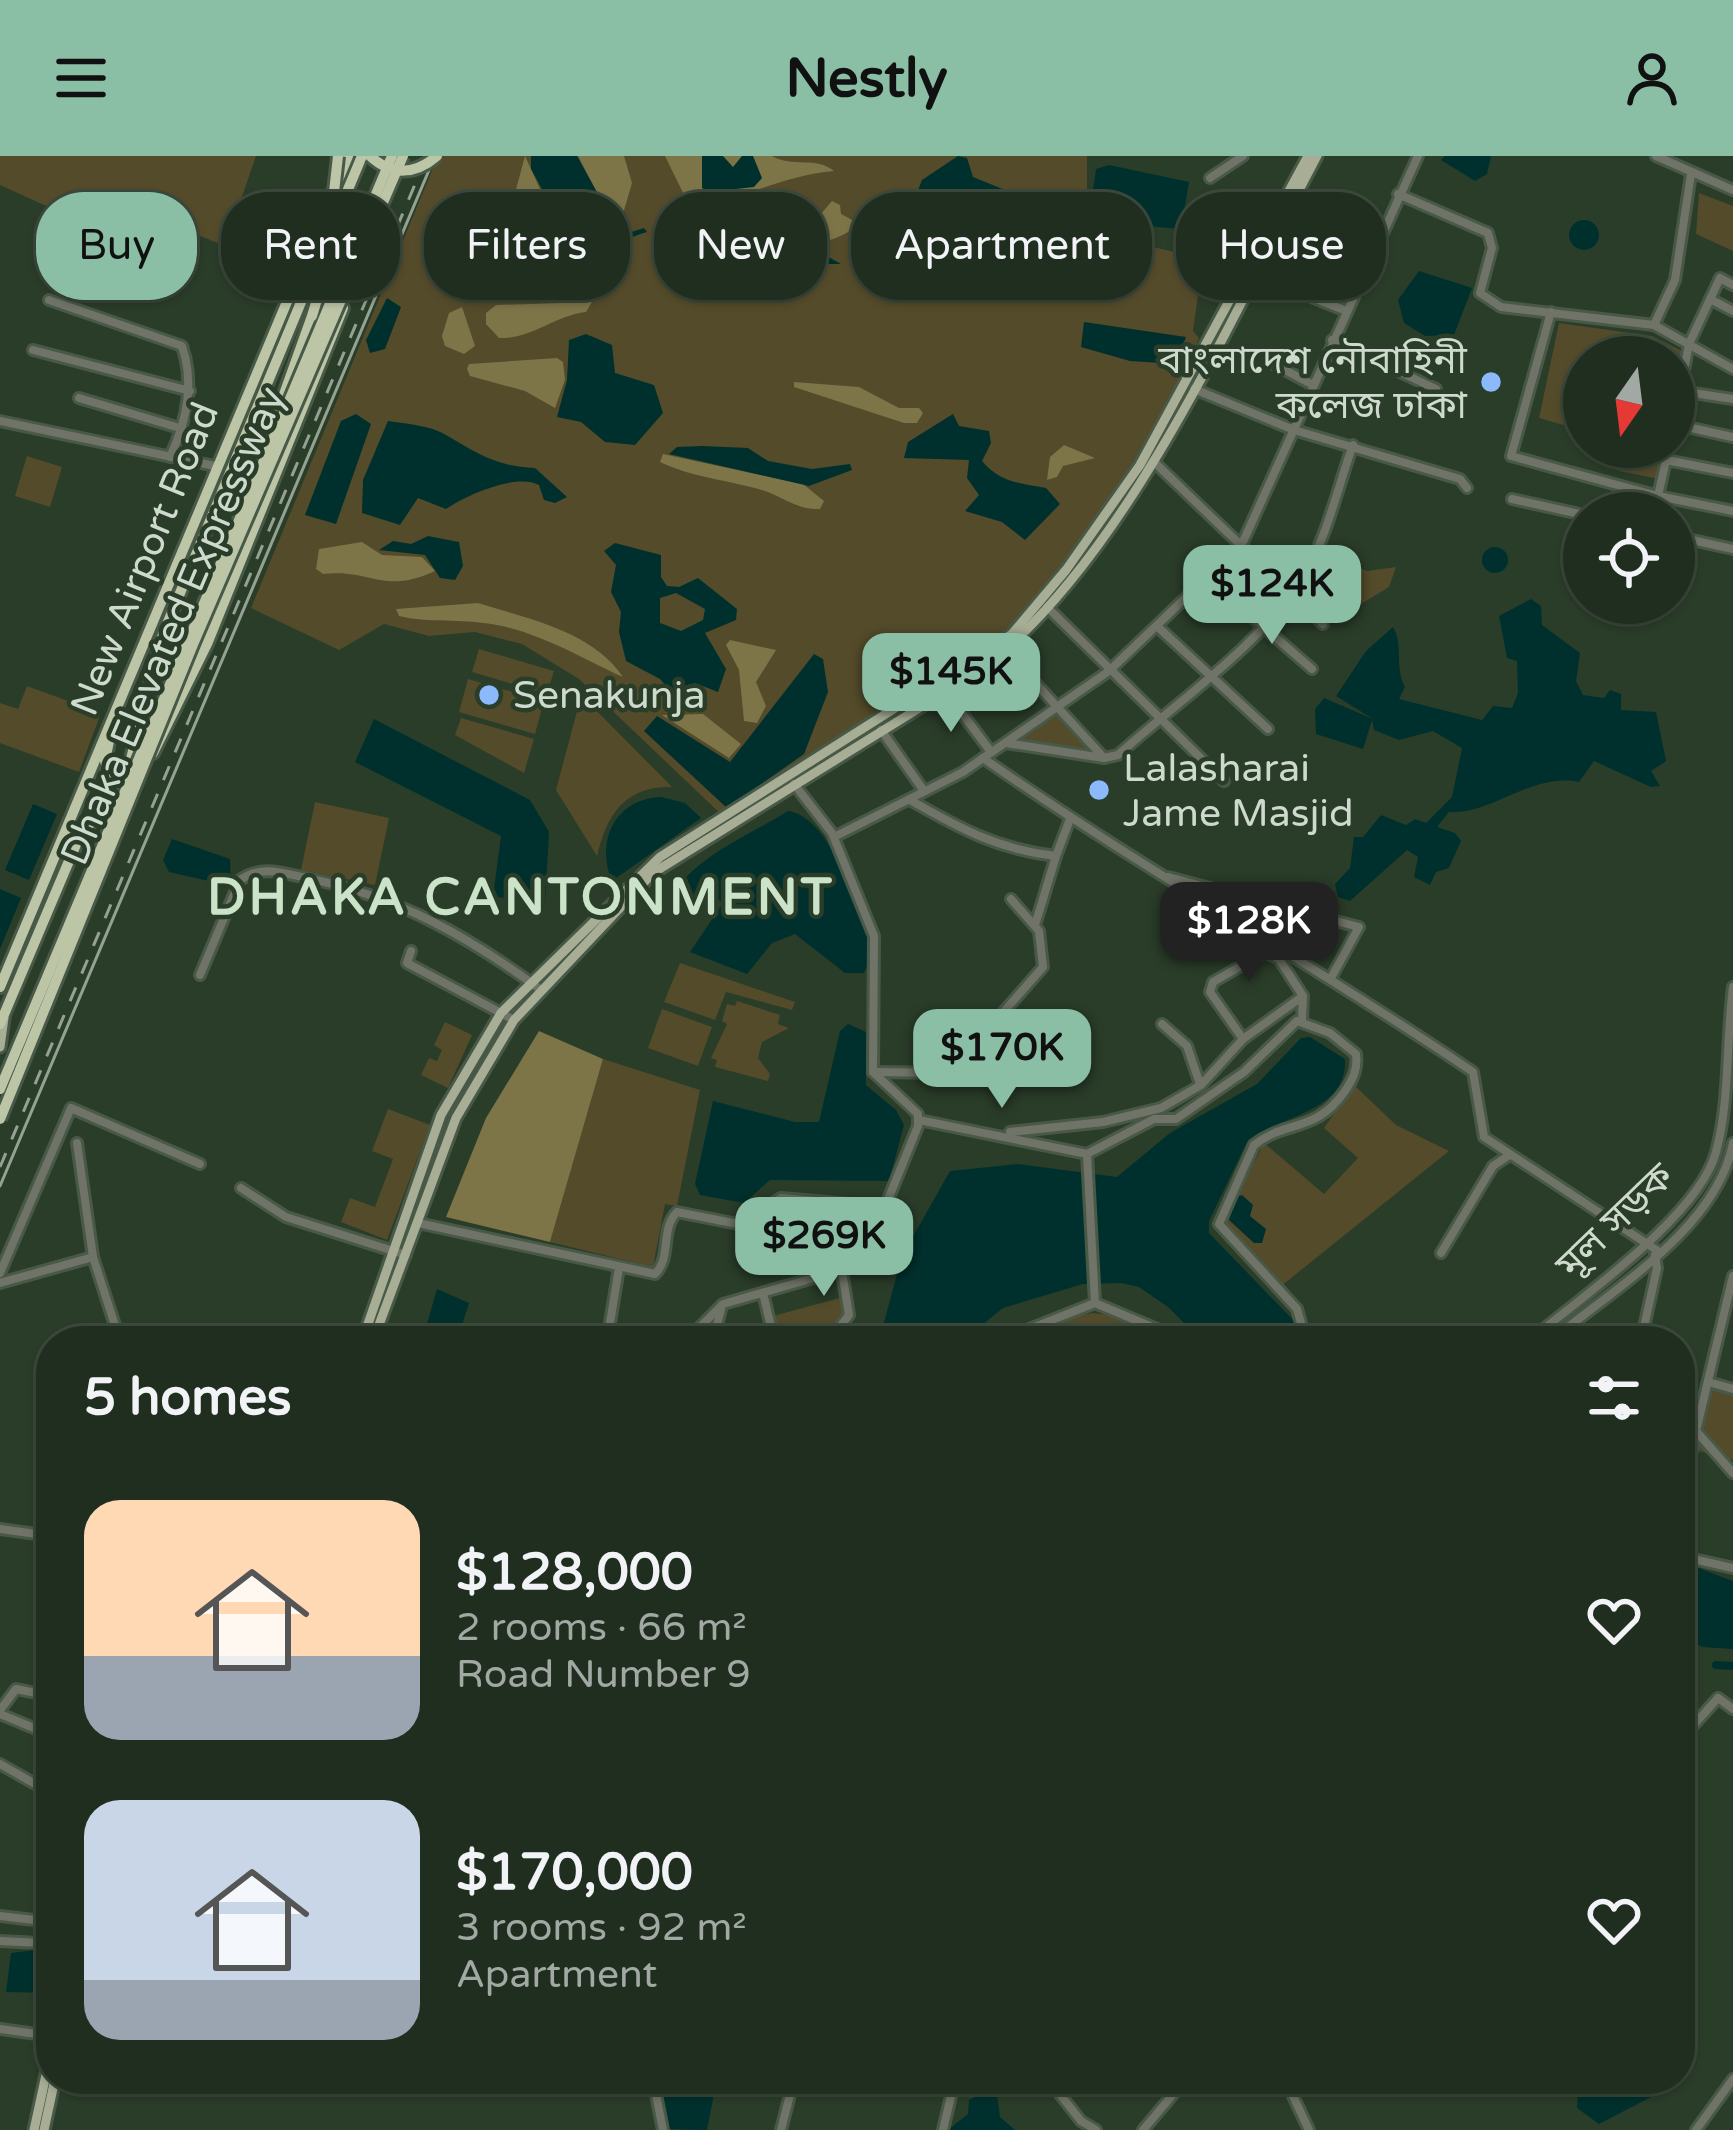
<!DOCTYPE html>
<html lang="en">
<head>
<meta charset="utf-8">
<style>
	body { margin:0; font-family:"Varela Round","Noto Sans Bengali",sans-serif; background:#2d3a2c; color:#f1f3f6; height:100vh; display:flex; flex-direction:column; font-size:45px; white-space:nowrap }
	* { box-sizing:border-box; margin:0 }
	p { font-size:39px; color:#a2a8a4 }
	.icon { flex:none; width:66px; height:66px; fill:none; stroke:currentColor; stroke-width:2; stroke-linecap:round; stroke-linejoin:round }
	.map { position:relative; flex:1; overflow:hidden }
	.drawer { position:absolute; left:36px; top:1170px; width:1659px; height:768px; display:flex; flex-direction:column; background:#202e1f; border-radius:48px; box-shadow:0 3px 9px #0004,0 0 0 3px #3d4a3d }
	.drawer>* { flex:none }
	.top-card { position:absolute; left:36px; top:36px; width:1662px; height:108px; display:flex; gap:24px }
	.needle { width:78px; rotate:194deg }
	.fabs { position:absolute; left:1563px; top:180px; display:grid; gap:24px }
	.fabs a { display:grid; place-items:center; width:132px; height:132px; border-radius:50%; background:#202e1f; box-shadow:0 3px 9px #0004,0 0 0 3px #3d4a3d; font-size:60px }
	.price { position:absolute; translate:-50% -102px; padding:0 27px; border-radius:24px; background:#8abfa5; color:#111; font-size:39px; line-height:78px; filter:drop-shadow(0 3px 6px #0008) }
	.price::after { content:''; position:absolute; left:50%; top:72px; width:36px; height:27px; margin-left:-18px; background:inherit; clip-path:polygon(0 0,100% 0,50% 100%) }
	.price.on { background:#222; color:#fff }
	ul { padding:0; list-style:none }
	li { display:flex; align-items:center; gap:36px; height:300px; padding:0 48px }
	li span { display:grid; place-items:center; flex:none; width:336px; height:240px; border-radius:36px; color:#555 }
	li>.icon { margin-inline-start:auto }
	span .icon { width:144px; height:144px; fill:#fffc; stroke-width:1 }
	li b { font-size:51px }
	h2 { display:flex; justify-content:space-between; align-items:center; height:144px; padding:0 48px; font-size:51px }
	.pill { padding:0 42px; border-radius:48px; background:#202e1f; box-shadow:0 3px 9px #0004,0 0 0 3px #3d4a3d; font-size:42px; line-height:108px }
	.pill.on { background:#8abfa5; color:#111 }
	header { display:flex; justify-content:space-between; align-items:center; height:156px; padding:0 48px; background:#8abfa5; color:#111; font-size:54px; font-weight:700 }
	.map>svg:first-child { display:block }
</style>
</head>
<body>
<header><svg class="icon" aria-label="menu" viewBox="0 0 24 24"><path d="M4 6h16M4 12h16M4 18h16"/></svg>Nestly<svg class="icon" aria-label="person" viewBox="0 0 24 24"><circle cx="12" cy="8" r="4"/><path d="M4 21q1-7 8-7t8 7"/></svg></header>
<div class="map">
<svg width="1733" height="1974" viewBox="0 0 1733 1974">
	<rect width="100%" height="100%" fill="#2a3d29"/>
	<g fill="#534b2a">
		<polygon points="0,0 256,0 225,90 166,66 160,81 44,49 0,29"/>
		<polygon points="438,0 1087,0 1087,75 1203,103 1193,175 1199,182 1175,244 1089,375 1007,478 724,661 579,523 522,488 475,476 429,480 384,468 339,494 251,452"/>
		<polygon points="1699,37 1733,50 1733,95 1696,78"/>
		<polygon points="1559,167 1652,180 1684,196 1674,251 1674,201 1584,201 1584,275 1539,262"/>
		<polygon points="1615,291 1666,291 1660,323 1619,315"/>
		<polygon points="27,300 62,311 50,351 15,340"/>
		<polygon points="1352,410 1368,415 1396,411 1389,431 1356,451 1342,442"/>
		<polygon points="479,493 554,515 547,538 472,516"/>
		<polygon points="468,523 544,545 535,578 459,556"/>
		<polygon points="27,530 101,557 79,616 0,587 0,547 18,553"/>
		<path d="M585,543L672,631C625,630 607,658 597,700L556,634L580,544Z"/>
		<polygon points="1052,555 1099,600 1009,585"/>
		<polygon points="461,562 534,583 524,617 455,579"/>
		<polygon points="315,646 389,662 375,729 301,714"/>
		<polygon points="680,807 795,846 792,854 726,836 715,864 664,846"/>
		<polygon points="737,845 780,859 778,868 789,872 762,886 758,902 770,918 768,925 715,911 717,904 711,902 727,868 722,865 727,848 735,850"/>
		<polygon points="662,853 712,871 698,910 648,892"/>
		<polygon points="445,866 472,879 448,932 421,919 429,902 437,905 442,894 434,889"/>
		<polygon points="603,903 700,934 677,1050 665,1048 653,1111 550,1086"/>
		<polygon points="1354,929 1396,969 1449,995 1280,1131 1224,1065 1264,987 1324,1038 1358,1002 1324,972"/>
		<polygon points="388,953 430,969 387,1084 341,1066 350,1042 375,1051 393,1003 372,995"/>
		<polygon points="840,1142 844,1160 823,1185 798,1185 776,1175 773,1160"/>
		<polygon points="1092,1157 1122,1160 1144,1170 1144,1177 1128,1184 1040,1175 1042,1167"/>
		<polygon points="1713,1231 1733,1236 1733,1304 1699,1295 1697,1289"/>
	</g>
	<g fill="#7d7448">
		<polygon points="525,0 540,33 524,42 519,53 516,87 525,90 545,77 557,98 517,94 508,85 508,63"/>
		<polygon points="578,0 624,0 632,27 620,68 611,63"/>
		<path d="M665,0H772C793,12 816,0 834,15C783,19 740,45 690,51Z"/>
		<path d="M832,45L840,49L841,58L860,68C831,93 750,107 721,75L754,62L820,59Z"/>
		<polygon points="505,100 555,105 546,115 502,110"/>
		<path d="M592,146L586,156C553,160 533,183 499,182L486,168V157L496,149Z"/>
		<polygon points="462,151 475,190 464,198 445,190 442,180 449,157"/>
		<polygon points="557,202 563,206 565,224 555,252 525,235 470,220 467,213 469,208"/>
		<polygon points="794,226 859,231 899,252 919,252 923,257 917,267 904,267 794,231"/>
		<polygon points="1064,289 1095,302 1063,310 1057,321 1047,324 1050,301"/>
		<path d="M663,298L803,328L824,345L820,353C798,354 785,342 765,335C730,324 693,322 660,306Z"/>
		<path d="M362,386L382,399L422,401L435,415C383,439 372,413 323,418L316,413L319,393Z"/>
		<path d="M478,447C529,463 592,475 623,521C579,501 533,472 483,467C455,463 428,467 399,460L396,453Z"/>
		<polygon points="730,484 776,494 756,526 766,550 757,567 744,565 739,514 726,489"/>
		<polygon points="703,558 741,588 729,602 662,559"/>
		<polygon points="539,875 603,903 550,1086 446,1061 486,962"/>
	</g>
	<g fill="#00302d" fill-rule="evenodd">
		<path d="M531,0H577L616,71L625,78L644,72L647,76C626,82 582,104 563,94C554,90 553,79 543,74L519,85L523,47L543,35L531,13Z"/>
		<polygon points="702,0 723,0 733,11 742,0 753,0 762,22 754,31 709,36 702,32"/>
		<path d="M958,0L967,2L973,21L1020,40L1021,49C998,73 970,52 943,52L919,74L910,91L898,76V60L910,55L922,24Z"/>
		<polygon points="1445,0 1491,0 1487,18 1475,25 1441,4"/>
		<polygon points="1109,9 1189,26 1181,73 1101,66 1090,54 1096,13"/>
		<circle cx="1584" cy="79" r="15"/>
		<polygon points="694,70 713,80 702,88 661,92 655,74 673,80"/>
		<polygon points="722,83 797,103 816,94 841,108 819,108 780,128 758,108 719,93"/>
		<polygon points="1419,115 1472,132 1454,179 1425,180 1404,167 1398,144"/>
		<polygon points="387,142 401,151 385,193 370,197 366,184"/>
		<polygon points="1084,166 1186,181 1176,208 1130,205 1081,191"/>
		<polygon points="586,178 612,189 615,217 654,229 663,257 635,289 605,286 581,266 557,261 567,224 569,184"/>
		<polygon points="356,258 371,268 336,368 305,359 341,265"/>
		<path d="M953,258L959,270L989,275L991,287L982,305C1001,327 1019,327 1046,332L1060,348L1025,384L1002,366L965,355L979,339L967,322L969,304L904,302L908,286Z"/>
		<path d="M388,265C406,268 430,269 446,279C477,297 497,311 535,312L567,341L555,347L544,344L539,329C516,317 466,339 446,353L418,342L400,369L362,357L363,324Z"/>
		<polygon points="702,290 748,292 768,305 812,313 850,308 852,314 809,330 669,298 677,291"/>
		<polygon points="428,380 459,386 463,410 455,424 440,422 425,399 379,394 393,385 411,388"/>
		<path d="M615,387L661,399V421L667,430L679,431L698,422L737,453L736,464L705,477L726,513L718,536L695,527L674,539L660,523L626,505L619,476L621,456L611,436L616,409L604,395ZM676,437L705,453L703,464L681,475L660,467V442Z"/>
		<circle cx="1495" cy="404" r="13"/>
		<path d="M1531,443L1541,450L1542,469L1580,497L1576,525L1583,539L1604,542L1610,534L1621,538V554L1656,556L1666,605L1651,615L1660,630L1651,631L1594,605L1579,626C1532,616 1492,659 1449,656L1437,671L1455,677L1461,685L1449,712L1436,716L1430,729L1414,721L1418,701L1407,694L1350,745L1338,741L1335,728L1350,712L1354,681H1363L1381,659L1406,669L1415,663L1426,667L1452,641L1462,592L1433,575L1399,584L1374,574L1372,564L1363,593L1316,578L1315,553L1324,542L1373,563L1336,540L1366,495L1393,471C1404,490 1394,509 1405,531L1399,543L1482,564L1493,550L1512,552L1518,537L1517,505L1507,502L1499,460Z"/>
		<polygon points="814,498 823,503 828,536 804,598 727,652 644,575 657,560 730,606"/>
		<polygon points="374,563 530,644 549,676 545,749 493,740 501,680 355,606"/>
		<path d="M661,641L685,647L701,662L612,725C595,685 615,643 661,641Z"/>
		<polygon points="33,648 57,658 29,724 5,714"/>
		<path d="M788,655C831,660 864,760 872,798L864,817H845L795,778L772,787L747,818L690,796L723,747L715,741L680,754L669,748C685,704 750,679 788,655Z"/>
		<polygon points="172,683 230,703 231,730 169,716 163,704"/>
		<polygon points="0,733 21,742 0,793"/>
		<polygon points="848,868 866,876 866,929 896,954 904,969 889,1025 770,1024 744,1047 700,1039 695,1028 713,945 795,966 819,966 840,875"/>
		<path d="M1310,881L1345,903C1348,956 1280,960 1248,984L1209,1065V1077L1296,1167L1301,1185H1202L1168,1151L1139,1131L1121,1127L1083,1128L1003,1152L962,1185H879L902,1100L950,1015L1018,1008L1117,1021L1170,977L1257,928L1301,882Z"/>
		<polygon points="1242,1039 1253,1049 1250,1060 1266,1073 1262,1087 1254,1087 1229,1064 1235,1041"/>
		<polygon points="437,1133 469,1147 457,1185 422,1185"/>
		<polygon points="1680,1405 1733,1425 1733,1493 1702,1491 1680,1478"/>
		<polygon points="51,1792 49,1837 6,1836 11,1797"/>
		<polygon points="675,1923 717,1923 707,1974 666,1973 658,1941 676,1935"/>
		<polygon points="1579,1923 1645,1923 1651,1941 1599,1968 1577,1952"/>
		<polygon points="996,1930 1000,1961 1015,1974 948,1974 968,1958 969,1944"/>
	</g>
	<g fill="none" stroke-linecap="round" stroke-linejoin="round">
		<polyline stroke="#00302d" stroke-width="8" points="1716,1509 1733,1510"/>
		<g stroke="#485947" stroke-width="14">
			<g id="minor">
				<polyline points="1656,0 1733,34"/>
				<polyline points="1210,22 1243,0"/>
				<polyline points="1398,38 1488,77 1492,92 1480,137 1501,151 1654,169 1733,213"/>
				<polyline points="234,111 287,140"/>
				<polyline points="1254,118 1344,154"/>
				<polyline points="1733,129 1720,122 1689,188 1680,235 1733,243"/>
				<polyline points="1710,143 1733,155"/>
				<path d="M49,144L182,190C195,228 187,265 170,301"/>
				<polyline points="1551,156 1511,300 1658,340"/>
				<polyline points="1654,169 1675,124 1691,18"/>
				<polyline points="1332,184 1436,233"/>
				<polyline points="33,194 190,235"/>
				<polyline points="1268,205 1313,229"/>
				<polyline points="1194,233 1294,274 1460,323 1467,332"/>
				<polyline points="79,242 183,273"/>
				<polyline points="0,265 215,310"/>
				<polyline points="1674,266 1684,235"/>
				<polyline points="1674,268 1732,281 1674,268"/>
				<polyline points="1153,305 1323,468"/>
				<polyline points="1733,317 1666,304 1658,340 1733,355"/>
				<polyline points="1512,343 1584,359"/>
				<polyline points="1654,357 1658,340 1663,341"/>
				<polyline points="1674,380 1733,393"/>
				<polyline points="1207,422 1312,513"/>
				<polyline points="1047,451 1224,625"/>
				<polyline points="1159,472 1268,573"/>
				<polyline points="1006,495 1104,602 1006,587"/>
				<polyline points="946,536 991,596"/>
				<polyline points="881,574 924,635"/>
				<path d="M983,602C1142,713 1312,807 1473,916L1484,981L1658,1095"/>
				<path d="M1104,602L1118,599C1179,544 1261,490 1304,419C1327,382 1338,330 1353,289"/>
				<path d="M910,644C959,672 999,694 1056,700L1070,663"/>
				<polyline points="834,681 963,616 1109,515 1242,388 1418,0"/>
				<polyline points="1168,721 1359,771 1331,822"/>
				<polyline points="1036,766 1056,700"/>
				<polyline points="411,795 407,807 514,864"/>
				<path d="M200,819L240,724C262,708 285,718 311,723C399,741 469,781 541,834"/>
				<polyline points="1162,868 1187,890 1200,928"/>
				<polyline points="1243,883 1210,836 1213,826 1265,796 1279,803 1303,840"/>
				<polyline points="873,916 950,917 1043,811 1039,775 1011,743"/>
				<path d="M919,964L1087,998L1154,963H1176L1244,916L1297,865L1330,877L1356,898C1358,913 1353,923 1345,935C1315,978 1287,963 1254,989L1219,1068L1297,1153L1306,1185"/>
				<polyline points="1010,976 1103,966 1161,952 1201,929 1243,883 1303,840 1302,864"/>
				<polyline points="77,987 93,1101 120,1185"/>
				<polyline points="1087,998 1095,1147"/>
				<polyline points="241,1032 286,1061 406,1099"/>
				<path d="M418,1067L655,1118C672,1101 660,1073 677,1056L753,1071L763,1067L770,1049L781,1042L885,1051"/>
				<polyline points="1441,1097 1493,1010 1508,1000"/>
				<polyline points="0,1117 71,952 200,1008"/>
				<polyline points="1733,1120 1696,1275 1733,1317"/>
				<polyline points="0,1127 93,1101"/>
				<polyline points="763,1137 774,1183 786,1185"/>
				<polyline points="1009,1181 1095,1147 1176,1181"/>
				<polyline points="607,1185 619,1112"/>
				<polyline points="686,1185 723,1148 824,1119 847,1106 885,1051 918,970 918,958 873,916 874,780 832,677 794,628"/>
				<polyline points="713,1185 722,1149"/>
				<polyline points="829,1185 849,1159 841,1109"/>
				<polyline points="1002,1185 1088,1185"/>
				<path d="M1529,1185C1580,1142 1699,1060 1716,996C1730,945 1726,884 1733,831"/>
				<path d="M1551,1185C1613,1133 1717,1072 1733,987"/>
				<polyline points="1641,1185 1657,1112 1655,1099"/>
				<polyline points="1708,1226 1733,1233"/>
				<polyline points="1680,1271 1696,1275 1692,1294"/>
				<polyline points="1680,1291 1692,1294 1688,1311"/>
				<polyline points="1680,1310 1688,1311 1683,1329"/>
				<polyline points="0,1373 51,1380"/>
				<polyline points="1680,1400 1733,1412"/>
				<polyline points="1680,1529 1686,1522"/>
				<polyline points="0,1554 16,1533 51,1540"/>
				<polyline points="0,1558 41,1575 51,1564"/>
				<polyline points="1680,1584 1718,1542 1733,1553"/>
				<polyline points="0,1608 51,1637"/>
				<polyline points="0,1760 51,1766"/>
				<polyline points="0,1785 41,1787 51,1781"/>
				<polyline points="0,1873 51,1880"/>
				<polyline points="653,1923 663,1974"/>
				<polyline points="1048,1923 1081,1965 1096,1974"/>
				<polyline points="1285,1923 1309,1974"/>
				<polyline points="781,1974 794,1923"/>
				<polyline points="943,1974 955,1923"/>
				<polyline points="1143,1974 1186,1923"/>
				<polyline points="1696,1974 1733,1923"/>
			</g>
		</g>
		<g stroke="#485947" stroke-width="15">
			<g id="major">
				<polyline points="0,891 4,862"/>
				<polyline points="362,1185 441,959 501,857 660,701 1012,478 1066,414 1140,309 1308,0"/>
				<path d="M373,1185L456,962L514,864L653,717L979,515C1124,408 1232,159 1317,0"/>
				<polyline points="34,1974 51,1896"/>
				<polyline points="44,1974 55,1923"/>
			</g>
		</g>
		<g stroke="#485947" stroke-width="16">
			<g id="highway">
				<polyline points="333,69 362,0"/>
				<polyline points="267,286 312,160"/>
				<polyline points="109,585 105,605 109,619 121,620 129,610"/>
				<polyline points="153,597 207,488 343,152"/>
				<polyline points="0,831 348,0"/>
				<polyline points="0,868 80,679 124,630 163,478 326,86"/>
			</g>
		</g>
		<use href="#minor" stroke="#707367" stroke-width="8"/>
		<use href="#major" stroke="#a7ae95" stroke-width="9"/>
		<use href="#highway" stroke="#bdc5a7" stroke-width="10"/>
		<polyline stroke="#93a292" stroke-width="3" points="0,1030 435,0"/>
		<polyline stroke="#93a292" stroke-width="3" stroke-dasharray="15 15" stroke-linecap="butt" points="0,1011 427,0"/>
		<g stroke="#485947" stroke-width="16" stroke-linecap="butt">
			<g id="highway-bridge">
				<path d="M370,0C392,20 415,19 437,0"/>
				<polyline points="312,160 325,117 338,0"/>
				<polyline points="0,933 392,0"/>
				<polyline points="0,963 194,486 403,0"/>
			</g>
		</g>
		<use href="#highway-bridge" stroke="#bdc5a7" stroke-width="10"/>
	</g>
	<g fill="#8cb9fc" stroke="#2a3d29" stroke-width="4.5">
		<circle cx="1491" cy="226" r="12"/>
		<circle cx="489" cy="539" r="12"/>
		<circle cx="1099" cy="634" r="12"/>
	</g>
	<g text-anchor="middle" dominant-baseline="central" stroke-width="9" stroke-linejoin="round" paint-order="stroke">
		<g font-size="39" fill="#cedacd" stroke="#2a3d29" text-anchor="start">
			<text x="1467" y="204" text-anchor="end">বাংলাদেশ নৌবাহিনী<tspan x="1467" dy="45">কলেজ ঢাকা</tspan></text>
			<text x="513" y="539">Senakunja</text>
			<text x="1123" y="612">Lalasharai<tspan x="1123" dy="45">Jame Masjid</tspan></text>
		</g>
		<g font-size="39" fill="#cedacd" stroke="#2a3d29">
			<text transform="translate(145 403) rotate(-68)">New Airport Road</text>
			<text transform="translate(173 470) rotate(-67)">Dhaka Elevated Expressway</text>
			<text transform="translate(1615 1065) rotate(-44)">মূল সড়ক</text>
		</g>
		<g font-size="51" font-weight="bold" letter-spacing="3" fill="#cbe3c9" stroke="#2a3d29">
			<text x="521" y="742">DHAKA CANTONMENT</text>
		</g>
	</g>
</svg>
<div class="fabs">
<a><svg class="needle" viewBox="-14 -14 28 28"><path d="M0-13l5 13h-10z" fill="#e53935"/><path d="M0 13l5-13h-10z" fill="#a2a8a4"/></svg></a>
<a><svg class="icon" aria-label="locate" viewBox="0 0 24 24"><circle cx="12" cy="12" r="6"/><path d="M12 2v4M12 18v4M2 12h4M18 12h4"/></svg></a>
</div>
<b class="price" style="left:1272px;top:491px">$124K</b>
<b class="price" style="left:951px;top:579px">$145K</b>
<b class="price on" style="left:1249px;top:828px">$128K</b>
<b class="price" style="left:1002px;top:955px">$170K</b>
<b class="price" style="left:824px;top:1143px">$269K</b>
<div class="top-card">
<a class="pill on">Buy</a>
<a class="pill">Rent</a>
<a class="pill">Filters</a>
<a class="pill">New</a>
<a class="pill">Apartment</a>
<a class="pill">House</a>
</div>
<section class="drawer">
<h2>5 homes<svg class="icon" aria-label="filters" viewBox="0 0 24 24"><path d="M4 7h16M4 17h16"/><circle cx="9" cy="7" r="2"/><circle cx="15" cy="17" r="2"/></svg></h2>
<ul>
<li><span style="background:linear-gradient(#ffd9b3 65%,#9aa5b1 0)"><svg class="icon" aria-label="home" viewBox="0 0 24 24"><path d="M3 11l9-7 9 7M6 9v11h12V9"/></svg></span><div><b>$128,000</b><p>2 rooms · 66 m²</p><p>Road Number 9</p></div><svg class="icon" aria-label="heart" viewBox="0 0 24 24"><path d="M12 20l-8-8c-3-5 5-10 8-4 3-6 11-1 8 4z"/></svg></li>
<li><span style="background:linear-gradient(#c9d6e8 75%,#9aa5b1 0)"><svg class="icon" aria-label="home" viewBox="0 0 24 24"><path d="M3 11l9-7 9 7M6 9v11h12V9"/></svg></span><div><b>$170,000</b><p>3 rooms · 92 m²</p><p>Apartment</p></div><svg class="icon" aria-label="heart" viewBox="0 0 24 24"><path d="M12 20l-8-8c-3-5 5-10 8-4 3-6 11-1 8 4z"/></svg></li>
</ul>
</section>
</div>
</body>
</html>
